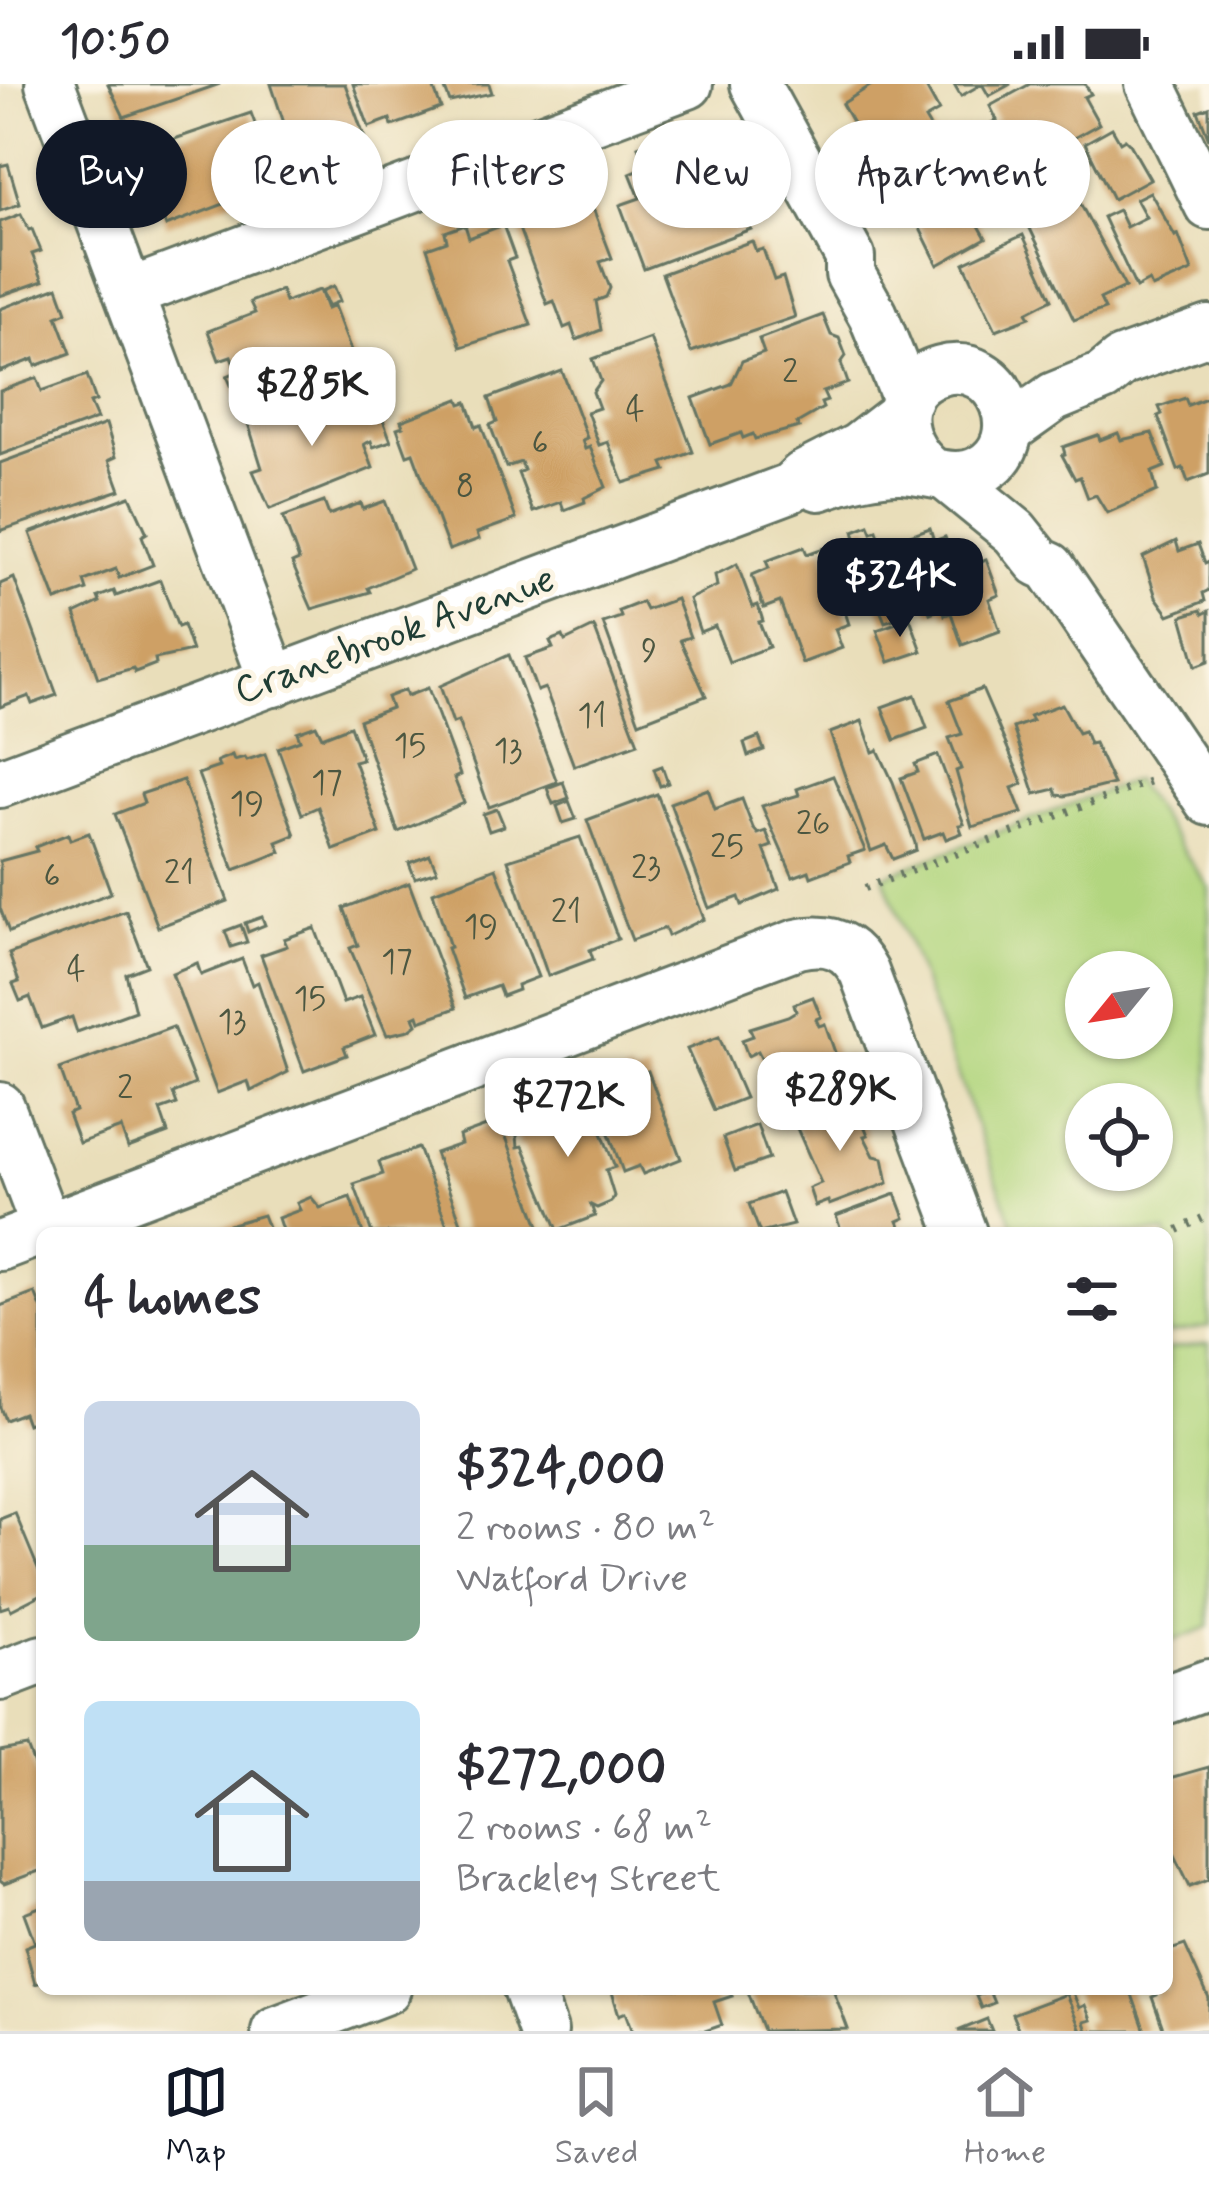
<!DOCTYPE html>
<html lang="en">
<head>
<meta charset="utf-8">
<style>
	body { margin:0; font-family:Mynerve,sans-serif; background:#f2f2f3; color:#2b2b33; height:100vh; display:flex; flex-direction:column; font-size:45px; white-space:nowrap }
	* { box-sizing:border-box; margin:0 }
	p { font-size:39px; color:#7c7c81 }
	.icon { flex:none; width:66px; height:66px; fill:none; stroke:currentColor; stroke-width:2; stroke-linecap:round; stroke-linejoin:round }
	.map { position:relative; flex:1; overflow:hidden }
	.drawer { position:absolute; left:36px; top:1143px; width:1137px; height:768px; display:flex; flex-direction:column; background:#fff; border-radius:18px; box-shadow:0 3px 9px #0004 }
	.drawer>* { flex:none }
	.top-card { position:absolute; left:36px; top:36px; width:1137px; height:108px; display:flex; gap:24px }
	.needle { width:78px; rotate:240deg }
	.fabs { position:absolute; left:1065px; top:867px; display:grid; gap:24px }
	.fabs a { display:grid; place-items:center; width:108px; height:108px; border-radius:50%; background:#fff; box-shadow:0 3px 9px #0004; font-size:60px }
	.price { position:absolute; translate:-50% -102px; padding:0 27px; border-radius:24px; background:#fff; color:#222; font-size:39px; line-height:78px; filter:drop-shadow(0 3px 6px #0008) }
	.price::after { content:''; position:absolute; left:50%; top:72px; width:36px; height:27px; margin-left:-18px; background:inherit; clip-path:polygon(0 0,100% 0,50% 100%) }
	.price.selected { background:#111827; color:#fff }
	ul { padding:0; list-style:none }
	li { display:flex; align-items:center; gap:36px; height:300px; padding:0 48px }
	li span { display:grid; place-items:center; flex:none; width:336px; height:240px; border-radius:18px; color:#555 }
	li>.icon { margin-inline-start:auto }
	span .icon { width:144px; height:144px; fill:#fffc; stroke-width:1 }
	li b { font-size:51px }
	h2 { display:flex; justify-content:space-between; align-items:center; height:144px; padding:0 48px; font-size:51px }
	.tag { padding:0 42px; border-radius:54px; background:#fff; box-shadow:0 3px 9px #0004; font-size:42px; line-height:108px }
	.tag.selected { background:#111827; color:#fff }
	.status { display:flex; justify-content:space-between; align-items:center; height:84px; padding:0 60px; background:#fff; direction:ltr }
	.status svg { height:33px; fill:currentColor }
	.tabs { display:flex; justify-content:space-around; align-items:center; height:168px; border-top:3px solid #e1e1e2; background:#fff; font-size:33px; color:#7c7c81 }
	.tabs a { display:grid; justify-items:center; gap:6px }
	.tabs .selected { color:#111827 }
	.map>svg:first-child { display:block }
</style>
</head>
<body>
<div class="status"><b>10:50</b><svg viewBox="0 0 49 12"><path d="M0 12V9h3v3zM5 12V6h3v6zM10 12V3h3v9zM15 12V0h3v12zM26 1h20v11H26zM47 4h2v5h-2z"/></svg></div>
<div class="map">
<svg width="1209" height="1947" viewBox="0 0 1209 1947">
	<rect width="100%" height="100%" fill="#fcf5e5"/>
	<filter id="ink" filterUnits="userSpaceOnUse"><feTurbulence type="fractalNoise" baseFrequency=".00833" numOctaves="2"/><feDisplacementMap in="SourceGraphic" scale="24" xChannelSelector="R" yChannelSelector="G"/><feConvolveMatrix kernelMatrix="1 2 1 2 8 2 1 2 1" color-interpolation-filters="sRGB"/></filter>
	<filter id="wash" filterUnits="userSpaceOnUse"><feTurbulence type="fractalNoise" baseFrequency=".004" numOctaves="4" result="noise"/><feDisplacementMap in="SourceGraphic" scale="48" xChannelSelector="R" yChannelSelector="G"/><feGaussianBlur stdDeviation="2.7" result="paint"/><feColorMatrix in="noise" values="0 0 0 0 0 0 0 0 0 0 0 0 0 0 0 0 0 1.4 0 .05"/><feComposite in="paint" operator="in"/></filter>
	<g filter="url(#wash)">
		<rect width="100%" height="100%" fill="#e9deba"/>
		<g fill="#b2d67f" stroke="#688a5a" stroke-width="3" fill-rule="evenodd">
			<path d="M1134,696L1209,804V1243L1167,1250V1149H1016L884,792ZM1152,888V954H1086V888ZM1086,1020H1152V1086H1086Z"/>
			<polygon points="1209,1259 1209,1543 1167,1559 1167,1265"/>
		</g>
		<g id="blocks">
			<g fill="#cea065">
				<polygon points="108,0 220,0 124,33"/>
				<polygon points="271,0 345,0 365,55 337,66 335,60 296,75"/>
				<polygon points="353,0 432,0 441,24 392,42 390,35 369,43"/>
				<polygon points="443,0 489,0 492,9 450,18"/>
				<polygon points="873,0 924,0 939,27 925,35 941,62 892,92 876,64 868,66 842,20"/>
				<polygon points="954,0 1011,0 989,12 982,0 961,12"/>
				<polygon points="1030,0 1085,0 1091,10 1084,13 1099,40 1023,82 1011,61 993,71 979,45 997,36 990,22"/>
				<polygon points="1209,23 1209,55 1198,27"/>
				<polygon points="251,29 276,96 258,102 250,110 166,142 157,117 147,121 141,103 157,97 145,65"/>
				<polygon points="1112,44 1120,58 1125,55 1130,60 1150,95 1113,115 1085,59"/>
				<polygon points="665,52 670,64 642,74 638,62"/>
				<polygon points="698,57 701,62 713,58 731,99 723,102 724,107 736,103 751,145 644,185 620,121 640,114 630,89 681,69 679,64"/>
				<polygon points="8,80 20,120 0,127 0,82"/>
				<polygon points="936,84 952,112 960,108 986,154 938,181 900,104"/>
				<polygon points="1073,106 1125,203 1100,215 1105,225 1074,236 1023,130"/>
				<polygon points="1150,108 1175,152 1178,150 1192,187 1152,204 1149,197 1136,204 1103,133 1118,126 1126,143 1146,133 1136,115"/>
				<polygon points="588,111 612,174 600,178 610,204 606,213 596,217 601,246 576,256 571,241 564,244 554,217 547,220 514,131 551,113 554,123"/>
				<polygon points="21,130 29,146 32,145 41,167 32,170 43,197 0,212 0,138"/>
				<polygon points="465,141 469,154 503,141 515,174 507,177 531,241 461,263 427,164 447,157 445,148"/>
				<polygon points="1023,151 1052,215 1027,228 1030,233 996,246 964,179"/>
				<polygon points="752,157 756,167 763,165 774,196 783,193 795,233 691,268 662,190"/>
				<polygon points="334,202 340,217 328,222 322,207"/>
				<polygon points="58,203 67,228 57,232 71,269 36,282 34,275 0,288 0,225"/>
				<polygon points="281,206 285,218 320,206 327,225 334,222 358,285 341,296 339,293 243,328 227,292 237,288 231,272 219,276 208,247 255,229 250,218"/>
				<polygon points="823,231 831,251 839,254 846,272 841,279 848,299 823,308 827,317 821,319 823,324 797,339 799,343 755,355 753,350 743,354 741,349 710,360 693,314 731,300 742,277 764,269 759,255"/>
				<polygon points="650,254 693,368 663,379 666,386 624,399 608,358 599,361 587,328 599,324 593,308 601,297 593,275"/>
				<polygon points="562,287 587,354 582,356 585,365 590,363 606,403 584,414 585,418 564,426 561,418 533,428 518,389 524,386 521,378 506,383 490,341 497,338 489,314"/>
				<polygon points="87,291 96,317 90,319 97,335 0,371 0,307 37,294 42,307"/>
				<polygon points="312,313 317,341 360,328 358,322 375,315 391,357 373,363 371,357 364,360 373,384 270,425 253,387 262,384 247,336"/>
				<polygon points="1209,313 1209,390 1188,398 1183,384 1178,386 1158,332 1162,330 1159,323 1185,314 1188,321"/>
				<polygon points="459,315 461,320 467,318 476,343 481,341 516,435 477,449 479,455 449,466 413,369 407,371 397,344 403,342 401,337"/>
				<polygon points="106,340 116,373 109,376 120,406 0,447 0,379"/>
				<polygon points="1118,349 1121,356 1152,349 1165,383 1152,388 1157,407 1107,429 1096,411 1088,414 1080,393 1075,395 1062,371 1065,370 1063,363 1098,351 1100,356"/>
				<polygon points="130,412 147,449 142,452 153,481 119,494 116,485 84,497 87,506 56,517 30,449"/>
				<polygon points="385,417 411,485 368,504 370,508 312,525 292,479 299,476 283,433 324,418 329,431 361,419 363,425"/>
				<polygon points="869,441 872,448 877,446 906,531 885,538 876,516 860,522 837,461 856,454 854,447"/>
				<polygon points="930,444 934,457 945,453 951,469 970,462 976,479 986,475 999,511 989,515 1000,547 962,561 951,529 945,531 943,524 930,529 899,455"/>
				<polygon points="1176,457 1179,467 1198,460 1205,479 1209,477 1209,506 1203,509 1205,517 1169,531 1156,513 1143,473"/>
				<polygon points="804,463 807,470 824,464 849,540 835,545 842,564 802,579 780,518 764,524 752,491 769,484 766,477"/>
				<polygon points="737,480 753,523 758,521 763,537 759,538 769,563 729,578 715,542 700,548 689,515 717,502 715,491"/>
				<polygon points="14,494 57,611 32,620 29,612 0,623 0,500"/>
				<polygon points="160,496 178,543 183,541 192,567 155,575 156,580 135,588 133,584 98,594 75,530 100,518 98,513 114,507 116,512"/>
				<polygon points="676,515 690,553 680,556 706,612 639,638 603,539 621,533 619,527 642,518 646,526"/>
				<polygon points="1201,526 1203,530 1209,527 1209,577 1196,582 1182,532"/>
				<polygon points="910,534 922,567 889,578 877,546"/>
				<polygon points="594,543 638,659 574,682 545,604 537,607 525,574 553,564 550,557 563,552 565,557"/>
				<polygon points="509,571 557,698 489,723 458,637 453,639 440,602"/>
				<polygon points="428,604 460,691 454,694 464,719 398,748 359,636 391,624 387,613 405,606 407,612"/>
				<polygon points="982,605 1023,700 1012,704 1022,729 972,743 956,687 961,685 949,654 962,650 949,617"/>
				<polygon points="915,611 927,644 895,656 882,623"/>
				<polygon points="1062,620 1078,649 1084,647 1089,660 1094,659 1113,700 1065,712 1057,711 1055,705 1035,710 1013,644 1032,637 1029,632"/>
				<polygon points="862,637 873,668 878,666 893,698 915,759 916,766 893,775 886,761 871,767 830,649"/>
				<polygon points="316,641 322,653 350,642 362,675 354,677 380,749 334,766 318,723 302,730 278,664 300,656 297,648"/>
				<polygon points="759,653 764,666 748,672 744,659"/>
				<polygon points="265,670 295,751 277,758 281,768 234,786 198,690 219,683 217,677 232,671 234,676 245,673 247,676"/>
				<polygon points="938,671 964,740 959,741 962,749 946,755 943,748 924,755 901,694 918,688 915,680"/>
				<polygon points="662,682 668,699 660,702 654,685"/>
				<polygon points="833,692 865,766 848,772 850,778 811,793 809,787 793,793 762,722 799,711 797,705"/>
				<polygon points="183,696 228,817 158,843 115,730 144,719 141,710"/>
				<polygon points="563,698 569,714 553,720 547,704"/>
				<polygon points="708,705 715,725 742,715 753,744 758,750 766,747 772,762 764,765 779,805 742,821 739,813 709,824 670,719"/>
				<polygon points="657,710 704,835 668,852 665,844 632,856 587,736"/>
				<polygon points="569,717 576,735 563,739 557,722"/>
				<polygon points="497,725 504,742 489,747 483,730"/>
				<polygon points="89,749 111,809 9,848 0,824 0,777 37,767 35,763 68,750 70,756"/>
				<polygon points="580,753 618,855 590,866 593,875 548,892 508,776"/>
				<polygon points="430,771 437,787 415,794 409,779"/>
				<polygon points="496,784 538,893 517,901 518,906 502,912 498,902 465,914 447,864 450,863 433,808"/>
				<polygon points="409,799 456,924 420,937 418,931 414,933 417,940 409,946 387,951 350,864 358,861 344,824"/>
				<polygon points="126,827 147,882 126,890 135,927 77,948 72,933 42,944 30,913 20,917 13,900 19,898 9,870"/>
				<polygon points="262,833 265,841 248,848 245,839"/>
				<polygon points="241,841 247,858 231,863 225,847"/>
				<polygon points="315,844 343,919 360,913 375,951 344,963 347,971 304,987 261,871 287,862 284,855"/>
				<polygon points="242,875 252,901 258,898 288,988 251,1007 248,997 217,1009 172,889 197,879 201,891"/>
				<polygon points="813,913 821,933 816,935 819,942 825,940 837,974 848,971 858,998 792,1023 791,1019 779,1023 771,1002 783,997 773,971 762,975 758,967 748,972 742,956 753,952 750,944 788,932 796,927 794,920"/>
				<polygon points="173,943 195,1000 173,1009 177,1020 160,1026 168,1049 128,1064 121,1044 79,1059 68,1030 75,1027 60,985"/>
				<polygon points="719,953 745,1014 714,1026 687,965"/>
				<polygon points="648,987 681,1075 643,1090 639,1082 623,1088 596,1014 612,1008 609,1002 620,998 618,993 630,988 632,993"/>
				<polygon points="583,1015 587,1025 592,1023 615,1083 606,1086 614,1112 611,1118 597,1124 591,1121 595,1132 558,1146 523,1062 518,1063 516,1042 520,1032"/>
				<polygon points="844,1016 849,1017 855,1034 860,1041 863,1039 868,1051 864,1052 874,1072 883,1074 888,1099 829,1121 828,1117 815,1122 809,1104 821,1099 793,1035"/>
				<polygon points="500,1037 541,1147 536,1149 465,1149 435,1069 461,1060 459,1052"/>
				<polygon points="757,1041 769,1075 735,1087 723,1054"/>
				<polygon points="418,1064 450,1149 372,1149 354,1100 383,1090 379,1078"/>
				<polygon points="781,1108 793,1141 760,1149 749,1120"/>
				<polygon points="896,1110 905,1134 898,1137 903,1149 842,1149 836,1132"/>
				<polygon points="311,1113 320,1124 350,1113 363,1149 283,1149 278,1134 300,1126 297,1119"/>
				<polygon points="263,1131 270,1149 220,1149 218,1144"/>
				<polygon points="35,1209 42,1226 42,1334 27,1340 23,1329 5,1336 0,1323 0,1222"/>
				<polygon points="15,1429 42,1494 42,1510 11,1526 9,1522 0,1525 0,1435"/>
				<polygon points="27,1662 42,1702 42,1786 4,1800 0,1797 0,1667"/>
				<polygon points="1209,1683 1209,1795 1190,1802 1167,1755 1167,1695"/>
				<polygon points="42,1822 42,1898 35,1900 25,1863 35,1859 24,1829"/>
				<polygon points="1185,1861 1209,1915 1209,1947 1164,1947 1152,1913 1157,1911 1155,1905 1167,1905 1167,1867"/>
				<polygon points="622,1905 729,1905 732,1912 714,1918 722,1941 705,1947 633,1947 626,1928 619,1931 612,1908"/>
				<polygon points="747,1905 833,1905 848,1945 763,1947"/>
				<polygon points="1130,1905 1145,1947 1087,1947 1084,1938 1091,1936 1085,1921 1079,1924 1072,1906"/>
				<polygon points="989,1907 994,1919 981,1924 976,1912"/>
				<polygon points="1066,1910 1081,1947 1019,1947 1012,1930"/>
				<polygon points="987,1935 992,1947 958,1947"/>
			</g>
		</g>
	</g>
	<g filter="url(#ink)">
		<use href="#blocks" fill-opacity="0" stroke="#667563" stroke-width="3"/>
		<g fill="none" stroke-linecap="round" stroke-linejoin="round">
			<g stroke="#667563" stroke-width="54">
				<g id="minor">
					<polyline points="50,0 274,598"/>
					<polyline points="755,0 850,173 850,190 873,231 907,315"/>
					<polyline points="1150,0 1209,121"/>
					<polyline points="130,209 688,0"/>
					<polyline points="1009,345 1054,313 1103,293 1121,278 1209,246"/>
					<polyline points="946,392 1015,448 1039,478 1050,483 1209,717"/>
					<path d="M819,402C844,393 873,385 900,385C926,385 956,400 981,386C1035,357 1001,270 941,287C889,301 894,358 930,387"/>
					<polyline points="0,699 790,404 803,392 858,364 902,330"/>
					<polyline points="0,1023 46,1144"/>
					<path d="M0,1162L797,860C828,853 849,860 864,888L962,1149"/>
					<polyline points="0,1592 42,1576"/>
					<polyline points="1167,1615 1209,1600"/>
					<polyline points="528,1905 543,1947"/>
					<polyline points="276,1947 386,1905"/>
				</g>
			</g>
			<g stroke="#667563" stroke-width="8" stroke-dasharray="3 9" stroke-linecap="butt">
				<polyline points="865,804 1150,697"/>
				<polyline points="1167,1151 1209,1131"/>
			</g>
			<use href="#minor" stroke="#fff" stroke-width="48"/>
		</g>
	</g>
	<g text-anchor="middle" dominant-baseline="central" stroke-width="10" stroke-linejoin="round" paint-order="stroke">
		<g font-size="33" fill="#4b5640">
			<text x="790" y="289">2</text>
			<text x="635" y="326">4</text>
			<text x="540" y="360">6</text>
			<text x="465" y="403">8</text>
			<text x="649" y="568">9</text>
			<text x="592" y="633">11</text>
			<text x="410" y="663">15</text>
			<text x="508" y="668">13</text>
			<text x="327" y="700">17</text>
			<text x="247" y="721">19</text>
			<text x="813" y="741">26</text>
			<text x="727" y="764">25</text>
			<text x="646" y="785">23</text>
			<text x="179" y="790">21</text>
			<text x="52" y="793">6</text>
			<text x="566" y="829">21</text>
			<text x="481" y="844">19</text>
			<text x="397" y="879">17</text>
			<text x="76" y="886">4</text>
			<text x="310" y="916">15</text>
			<text x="232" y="939">13</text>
			<text x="125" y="1005">2</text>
		</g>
		<g font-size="39" fill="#1f3d34" stroke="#fcf5e5">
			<text transform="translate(395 552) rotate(-20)">Cranebrook Avenue</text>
		</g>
	</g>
</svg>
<div class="fabs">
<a><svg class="needle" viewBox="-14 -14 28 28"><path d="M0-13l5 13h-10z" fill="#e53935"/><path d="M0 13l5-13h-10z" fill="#7c7c81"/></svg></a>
<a><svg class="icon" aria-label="locate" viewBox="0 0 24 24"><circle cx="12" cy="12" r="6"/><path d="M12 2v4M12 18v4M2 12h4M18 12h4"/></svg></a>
</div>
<b class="price" style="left:312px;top:365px">$285K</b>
<b class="price selected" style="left:900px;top:556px">$324K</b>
<b class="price" style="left:840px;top:1070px">$289K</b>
<b class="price" style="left:568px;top:1076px">$272K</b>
<div class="top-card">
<a class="tag selected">Buy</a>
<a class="tag">Rent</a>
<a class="tag">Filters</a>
<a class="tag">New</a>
<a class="tag">Apartment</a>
</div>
<section class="drawer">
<h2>4 homes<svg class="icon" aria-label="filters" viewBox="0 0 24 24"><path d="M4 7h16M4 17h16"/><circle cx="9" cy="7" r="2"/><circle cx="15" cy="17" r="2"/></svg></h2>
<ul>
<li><span style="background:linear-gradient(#c9d6e8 60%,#7fa58c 0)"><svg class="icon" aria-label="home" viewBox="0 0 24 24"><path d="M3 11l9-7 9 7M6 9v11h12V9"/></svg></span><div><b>$324,000</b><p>2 rooms · 80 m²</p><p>Watford Drive</p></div></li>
<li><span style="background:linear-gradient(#bfe0f5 75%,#9aa5b1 0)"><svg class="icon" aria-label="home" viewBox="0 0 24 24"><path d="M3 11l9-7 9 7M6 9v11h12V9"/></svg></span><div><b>$272,000</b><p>2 rooms · 68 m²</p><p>Brackley Street</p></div></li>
</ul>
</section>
</div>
<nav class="tabs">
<a class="selected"><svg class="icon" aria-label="map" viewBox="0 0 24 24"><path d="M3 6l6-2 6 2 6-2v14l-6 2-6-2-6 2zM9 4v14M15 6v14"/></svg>Map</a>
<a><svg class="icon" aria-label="saved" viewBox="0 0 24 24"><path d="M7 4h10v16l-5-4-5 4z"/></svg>Saved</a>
<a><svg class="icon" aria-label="home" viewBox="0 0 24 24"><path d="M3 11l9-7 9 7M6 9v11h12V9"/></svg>Home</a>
</nav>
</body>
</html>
